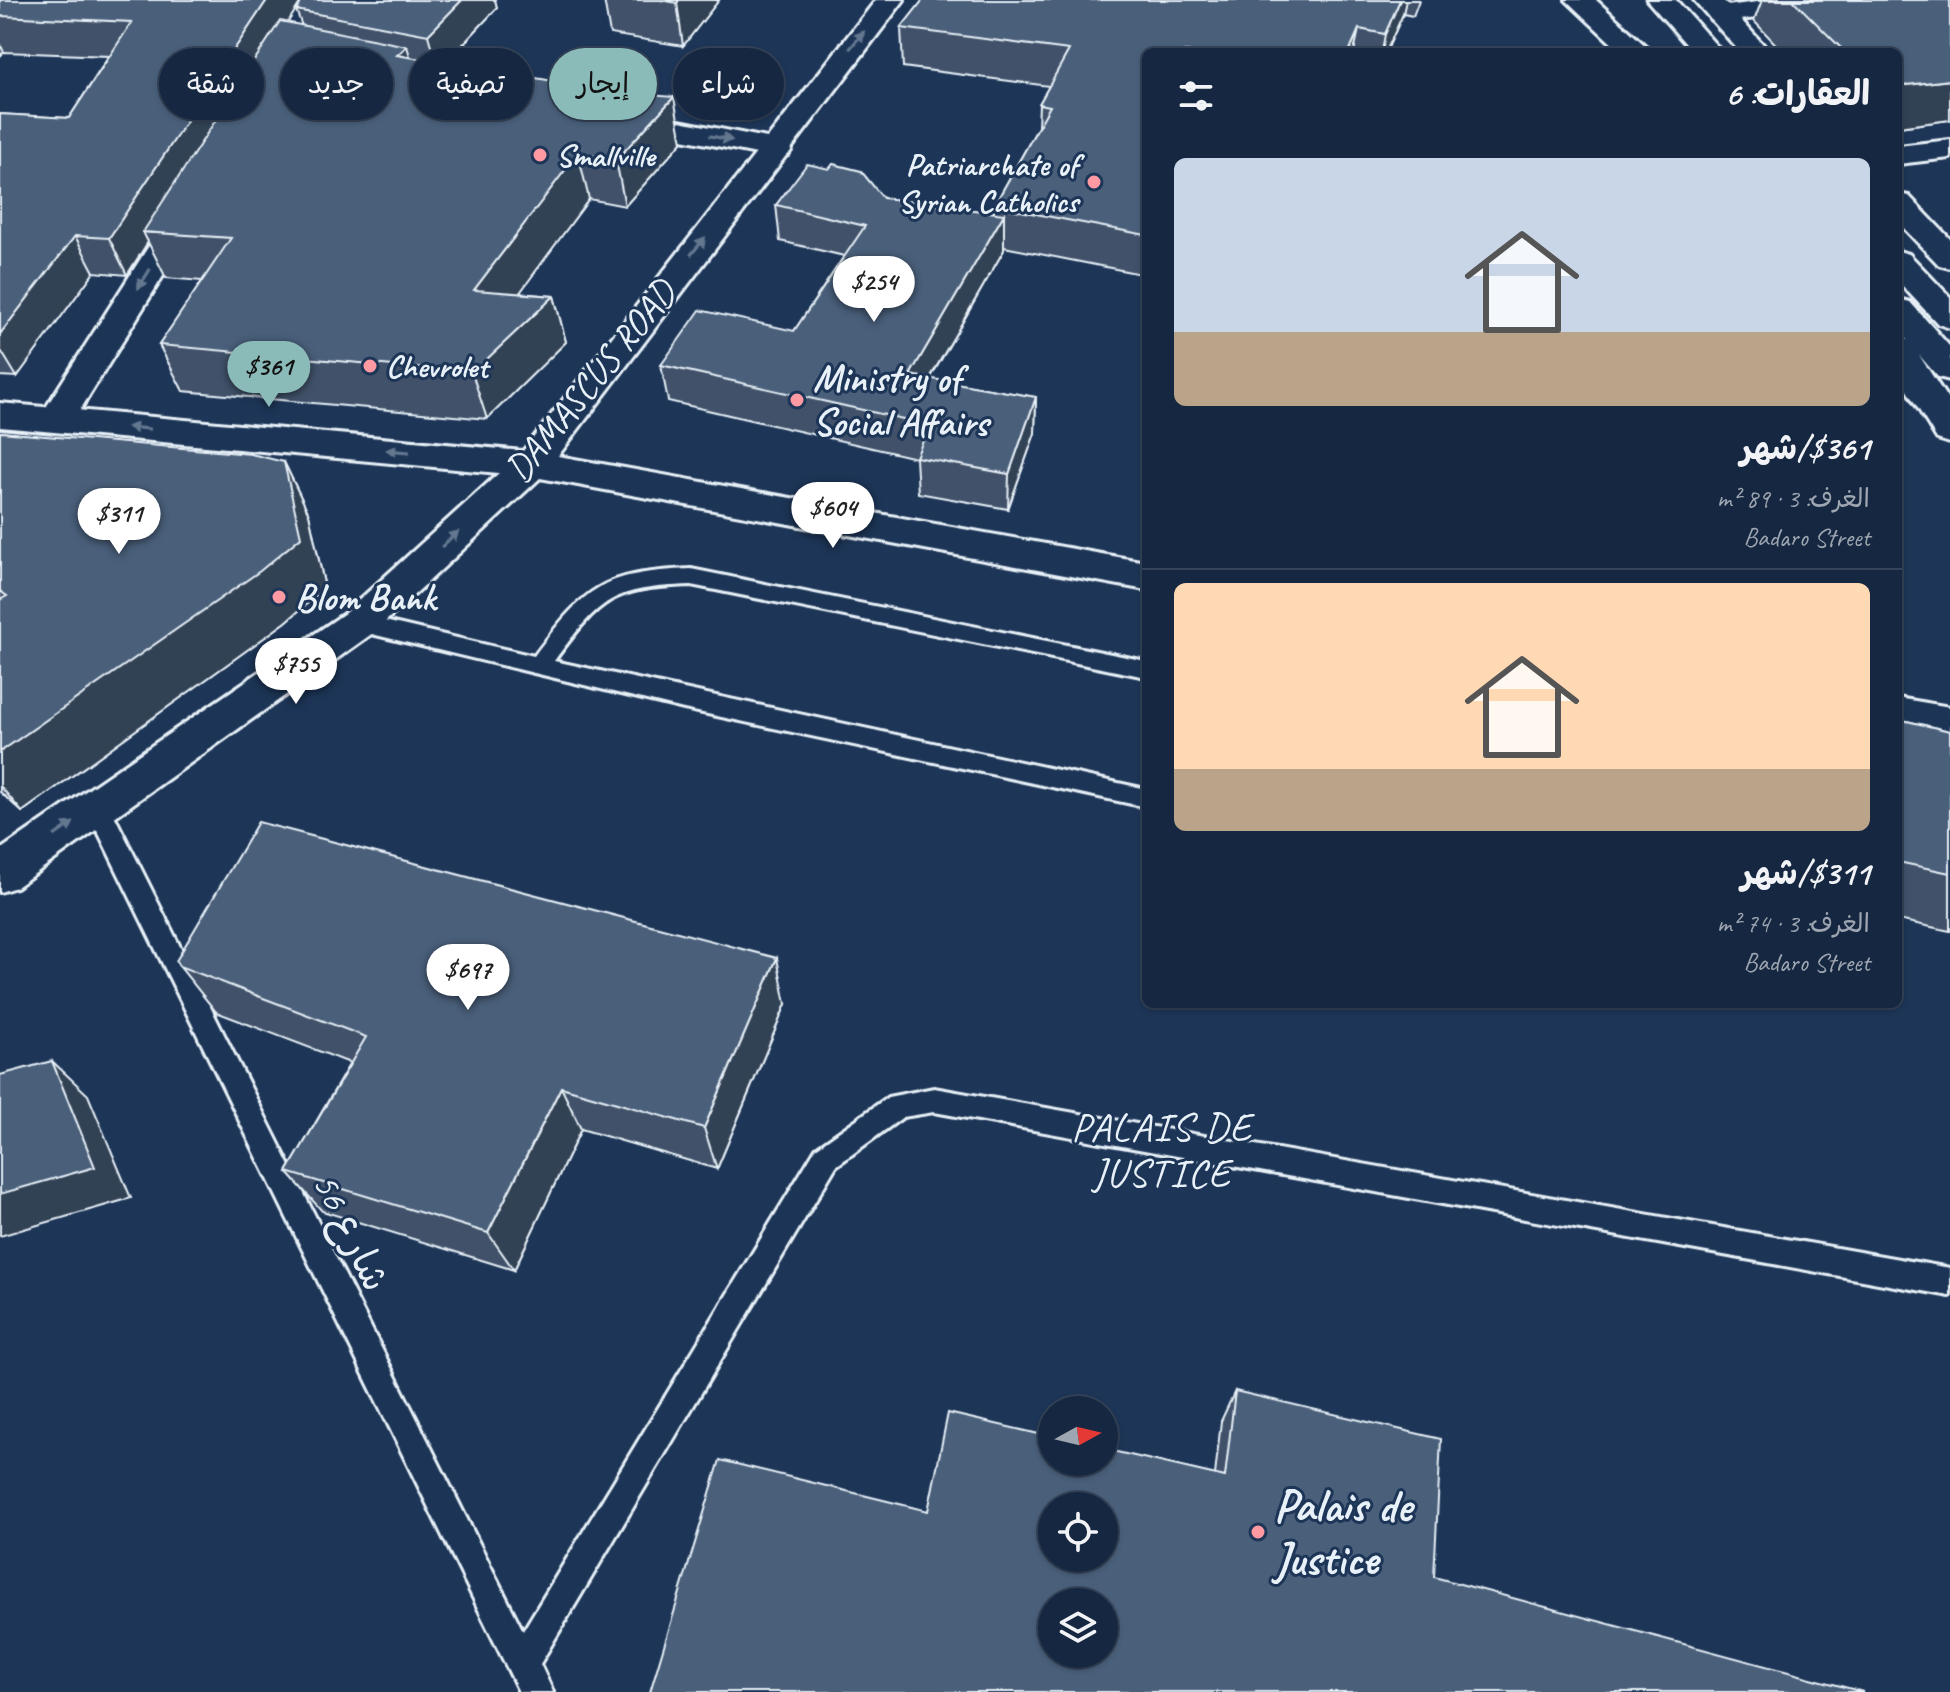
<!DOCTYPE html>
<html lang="ar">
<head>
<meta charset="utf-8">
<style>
	body { margin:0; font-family:Caveat,"Playpen Sans Arabic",sans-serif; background:#23344c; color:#f1f3f6; direction:rtl; height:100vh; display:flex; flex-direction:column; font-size:30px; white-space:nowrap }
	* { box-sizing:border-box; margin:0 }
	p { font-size:26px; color:#9ea6b1 }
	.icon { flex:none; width:44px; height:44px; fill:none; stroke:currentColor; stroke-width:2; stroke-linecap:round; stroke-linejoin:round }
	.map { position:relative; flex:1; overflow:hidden; direction:ltr }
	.sheet { position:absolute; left:1142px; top:48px; width:760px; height:960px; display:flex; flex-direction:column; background:#162841; border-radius:12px; box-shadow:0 2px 6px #0004,0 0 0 2px #35445a; direction:rtl }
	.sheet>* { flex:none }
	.banner { position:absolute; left:24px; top:48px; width:760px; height:72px; direction:rtl; display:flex; gap:16px }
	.needle { width:52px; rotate:82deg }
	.fabs { position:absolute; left:1038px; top:1396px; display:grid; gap:16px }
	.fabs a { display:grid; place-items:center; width:80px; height:80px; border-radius:50%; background:#162841; box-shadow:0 2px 6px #0004,0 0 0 2px #35445a; font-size:40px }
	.price { position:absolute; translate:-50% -68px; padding:0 18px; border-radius:28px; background:#fff; color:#222; font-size:26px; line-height:52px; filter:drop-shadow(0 2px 4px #0008) }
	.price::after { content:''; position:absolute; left:50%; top:48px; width:24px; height:18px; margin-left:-12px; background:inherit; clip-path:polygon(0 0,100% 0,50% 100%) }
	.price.selected { background:#8bbbb9; color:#111 }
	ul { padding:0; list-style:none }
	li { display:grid; align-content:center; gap:16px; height:424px; padding:0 32px }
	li+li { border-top:2px solid #35445a }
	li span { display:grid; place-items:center; height:248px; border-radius:12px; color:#555 }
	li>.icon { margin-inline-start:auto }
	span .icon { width:144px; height:144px; fill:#fffc; stroke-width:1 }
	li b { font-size:34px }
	h2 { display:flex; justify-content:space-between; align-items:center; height:96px; padding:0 32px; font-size:34px }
	.chip { padding:0 28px; border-radius:36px; background:#162841; box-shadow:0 2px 6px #0004,0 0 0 2px #35445a; font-size:28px; line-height:72px }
	.chip.selected { background:#8bbbb9; color:#111 }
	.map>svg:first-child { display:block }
</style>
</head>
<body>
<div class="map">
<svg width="1950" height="1692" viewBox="0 0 1950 1692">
	<rect width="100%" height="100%" fill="#1d3557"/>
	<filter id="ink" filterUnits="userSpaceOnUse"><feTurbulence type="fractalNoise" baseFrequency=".0125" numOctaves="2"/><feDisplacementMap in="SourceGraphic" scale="16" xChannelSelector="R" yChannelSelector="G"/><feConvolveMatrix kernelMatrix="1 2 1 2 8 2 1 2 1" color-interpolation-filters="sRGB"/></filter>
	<g filter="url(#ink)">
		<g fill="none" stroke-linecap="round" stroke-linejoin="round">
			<g stroke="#e8f1f8" stroke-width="6">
				<g id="lane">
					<path d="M691,569L1146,661V677L691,585C611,588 601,598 554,661L1146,789V807L684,709L359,631L348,623L359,615L534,656C587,586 601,573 691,569Z"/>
					<polygon points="97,796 105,798 109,805 523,1631 816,1148 888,1097 934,1088 1950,1268 1950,1296 934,1112 903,1117 836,1166 540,1664 553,1692 519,1692 85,805 89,798"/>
				</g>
			</g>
			<g stroke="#e8f1f8" stroke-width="6">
				<g id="street">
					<polygon points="1773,0 1861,0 1857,6 1847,8 1721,22 1711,20 1707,14 1711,8"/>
					<polygon points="623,110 777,140 788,143 792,149 788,155 777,158 612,125 608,119 612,113"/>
					<polygon points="1950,140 1950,158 1898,164 1898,146"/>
					<polygon points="189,199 200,201 205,208 69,428 56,432 43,428 38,420 43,412 173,208 178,201"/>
				</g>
			</g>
			<g stroke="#e8f1f8" stroke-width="6">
				<g id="secondary">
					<polygon points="876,0 904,0 558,456 1146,562 1146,590 540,478 373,633 16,887 0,892 0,850 345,613 499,473 0,427 0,403 523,451"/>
					<polygon points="1898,698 1950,707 1950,739 1898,730"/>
				</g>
			</g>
			<g stroke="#e8f1f8" stroke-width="6">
				<g id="highway">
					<polygon points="1566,0 1596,0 1652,52 1621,52"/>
					<polygon points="1647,0 1676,0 1722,52 1693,52"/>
					<polygon points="1694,0 1723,0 1770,52 1740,52"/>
					<polygon points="1898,194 1909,196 1950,239 1950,268 1939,265 1898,222"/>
					<polygon points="1898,251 1909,254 1950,297 1950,328 1938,324 1898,281"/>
					<polygon points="1898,299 1910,302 1950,347 1950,380 1938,377 1919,355 1950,403 1950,443 1937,439 1898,376 1898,338 1907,340 1898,330"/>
				</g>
			</g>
			<use href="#lane" fill="#1d3557" fill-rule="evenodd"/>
			<use href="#street" fill="#1d3557" fill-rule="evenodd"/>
			<use href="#secondary" fill="#1d3557" fill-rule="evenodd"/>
			<use href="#highway" fill="#1d3557" fill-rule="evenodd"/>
		</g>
		<g fill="#3f5169" stroke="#e8f1f8" stroke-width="2">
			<polygon points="0,0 288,23 302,26 296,10 303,0 495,0 497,8 446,63 682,142 625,206 589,199 519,293 554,296 566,342 487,419 183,391 159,345 203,281 166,278 148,242 127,275 94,272 17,377 0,376 0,114 69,118 109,56 4,52 0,56"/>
			<polygon points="604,0 719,0 683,46 610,34"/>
			<polygon points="923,0 1419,0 1413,16 1403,14 1386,52 1146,52 1146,275 1004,247 1004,250 930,379 1036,397 1035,433 1008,509 918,493 916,458 668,401 661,365 794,331 844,256 780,241 776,205 883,198 994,213 994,206 1038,127 1039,104 1049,86 903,67 901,28"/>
			<polygon points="1733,0 1950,0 1950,120 1898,127 1898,52 1783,52 1754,21 1762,0 1735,2"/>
			<polygon points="0,432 284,462 309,514 325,588 286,622 22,812 0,792"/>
			<polygon points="1898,719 1950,731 1950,931 1898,920"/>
			<polygon points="179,966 786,1004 717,1169 581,1129 514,1270 322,1211 287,1172 350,1063 216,1012"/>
			<polygon points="1235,1391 1434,1577 928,1511 1215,1475 1221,1421"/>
		</g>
		<g fill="#334255" stroke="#e8f1f8" stroke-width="2">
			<polygon points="267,0 302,0 154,233 143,232 148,242 127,275 109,238"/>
			<polygon points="462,0 495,0 497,8 438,71 428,35"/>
			<polygon points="679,0 719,0 683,46 677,3"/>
			<polygon points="1400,0 1406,0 1403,14 1386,52 1382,52 1385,34"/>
			<polygon points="1359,29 1354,52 1349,52"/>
			<polygon points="0,44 4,52 0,56"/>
			<polygon points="407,46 420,91 397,55"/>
			<polygon points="1950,80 1950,120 1898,127 1898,86"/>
			<polygon points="674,97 682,142 625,206 616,160"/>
			<polygon points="578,153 589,199 488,336 474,290"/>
			<polygon points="1004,214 1004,250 911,411 910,375"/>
			<polygon points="75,236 94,272 17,377 0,349 0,334"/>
			<polygon points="554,296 566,342 487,419 472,373"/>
			<polygon points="1036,397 1035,433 1008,509 1009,474"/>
			<polygon points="284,462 309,514 325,588 286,622 22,812 0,786 0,752"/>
			<polygon points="777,958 786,1004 717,1169 704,1128"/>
			<polygon points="52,1061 88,1095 131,1198 0,1236 0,1194"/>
			<polygon points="561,1087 581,1129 514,1270 488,1233"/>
		</g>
		<g fill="#495e7a" stroke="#e8f1f8" stroke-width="2" fill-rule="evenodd">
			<polygon points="0,0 267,0 109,238 75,236 0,334 0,114 69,118 132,22 0,16"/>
			<polygon points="303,0 462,0 428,35 296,10"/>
			<polygon points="660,0 679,0 677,3"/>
			<polygon points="923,0 1400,0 1385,34 1359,29 1349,52 1146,52 1146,235 994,206 1050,106 1039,104 1069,50 901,28"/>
			<polygon points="1793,0 1950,0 1950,80 1898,86 1898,52 1845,52"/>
			<polygon points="280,21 407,46 397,55 626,93 674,97 616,160 578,153 474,290 554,296 472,373 159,345 231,238 143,232"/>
			<polygon points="807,164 829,169 833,164 861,171 883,198 1004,214 910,375 1036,397 1009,474 916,457 930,425 661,365 700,310 794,331 865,226 776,205"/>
			<polygon points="0,432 251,454 284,462 301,537 260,571 0,752 0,600 7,596 0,591"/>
			<polygon points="1898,719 1950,731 1950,873 1898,862"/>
			<polygon points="258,822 777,958 704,1128 561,1087 488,1233 287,1172 366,1037 179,966 176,961"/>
			<polygon points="52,1061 95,1167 0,1194 0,1075"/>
			<path d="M1235,1391L1441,1439L1434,1577L1863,1692H650L720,1460L928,1511L948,1413L1052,1437V1462H1104V1449L1225,1477ZM1052,1506H1104V1558H1052ZM1052,1602H1104V1654H1052Z"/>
		</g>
		<defs><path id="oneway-solid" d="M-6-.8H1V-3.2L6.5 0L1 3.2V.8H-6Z" transform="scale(2)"/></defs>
		<g fill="#64778f">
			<use href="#oneway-solid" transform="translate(857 40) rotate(-51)"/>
			<use href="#oneway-solid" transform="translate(721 138) rotate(11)"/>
			<use href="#oneway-solid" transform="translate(698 246) rotate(-51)"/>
			<use href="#oneway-solid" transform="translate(144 279) rotate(122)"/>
			<use href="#oneway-solid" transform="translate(139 428) rotate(-175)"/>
			<use href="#oneway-solid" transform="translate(398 451) rotate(-175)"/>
			<use href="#oneway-solid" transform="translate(450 539) rotate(-43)"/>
			<use href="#oneway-solid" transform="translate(64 829) rotate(-35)"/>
		</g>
	</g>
	<g fill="#ff9aa2" stroke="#1d3557" stroke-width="3">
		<circle cx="540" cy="155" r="8"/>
		<circle cx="1094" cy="182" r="8"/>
		<circle cx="370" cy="366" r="8"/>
		<circle cx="797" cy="400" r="8"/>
		<circle cx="279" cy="597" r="8"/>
		<circle cx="1258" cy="1532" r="8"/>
	</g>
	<g text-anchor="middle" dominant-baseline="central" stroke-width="6" stroke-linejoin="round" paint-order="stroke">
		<g font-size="32" font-weight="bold" fill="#e8f1f8" stroke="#1d3557" text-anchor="start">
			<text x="556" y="155">Smallville</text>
			<text x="1078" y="164" text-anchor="end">Patriarchate of<tspan x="1078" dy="37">Syrian Catholics</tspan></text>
			<text x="386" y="366">Chevrolet</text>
		</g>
		<g font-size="38" font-weight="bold" fill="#e8f1f8" stroke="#1d3557" text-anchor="start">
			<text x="813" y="378">Ministry of<tspan x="813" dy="44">Social Affairs</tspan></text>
			<text x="295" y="597">Blom Bank</text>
		</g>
		<g font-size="38" fill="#e8f1f8" stroke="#1d3557">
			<text transform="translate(590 381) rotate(-51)">DAMASCUS ROAD</text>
			<text transform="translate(351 1232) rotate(64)">شارع 56</text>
		</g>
		<g font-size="40" letter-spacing="2" fill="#e8f1f8" stroke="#1d3557">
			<text x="1162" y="1127">PALAIS DE<tspan x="1162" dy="46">JUSTICE</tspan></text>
		</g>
		<g font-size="46" font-weight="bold" fill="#e8f1f8" stroke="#1d3557" text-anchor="start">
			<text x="1274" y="1506">Palais de<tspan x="1274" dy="53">Justice</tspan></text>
		</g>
	</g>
</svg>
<div class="fabs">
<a><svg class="needle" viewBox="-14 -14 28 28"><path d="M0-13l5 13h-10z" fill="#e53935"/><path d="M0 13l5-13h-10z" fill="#9ea6b1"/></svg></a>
<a><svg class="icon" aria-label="locate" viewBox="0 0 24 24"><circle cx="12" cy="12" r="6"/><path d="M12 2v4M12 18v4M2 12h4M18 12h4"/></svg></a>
<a><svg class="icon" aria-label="layers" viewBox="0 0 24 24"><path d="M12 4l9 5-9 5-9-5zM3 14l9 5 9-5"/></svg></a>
</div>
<b class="price" style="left:874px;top:324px">$254</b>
<b class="price selected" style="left:269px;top:409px">$361</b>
<b class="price" style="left:833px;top:550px">$604</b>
<b class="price" style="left:119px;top:556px">$311</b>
<b class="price" style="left:296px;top:706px">$755</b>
<b class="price" style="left:468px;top:1012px">$697</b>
<div class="banner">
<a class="chip">شراء</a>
<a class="chip selected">إيجار</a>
<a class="chip">تصفية</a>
<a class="chip">جديد</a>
<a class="chip">شقة</a>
</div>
<section class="sheet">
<h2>العقارات: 6<svg class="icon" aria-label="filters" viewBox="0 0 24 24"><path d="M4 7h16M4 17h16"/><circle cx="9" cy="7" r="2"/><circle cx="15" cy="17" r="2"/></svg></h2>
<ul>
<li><span style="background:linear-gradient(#c9d6e8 70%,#b9a48a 0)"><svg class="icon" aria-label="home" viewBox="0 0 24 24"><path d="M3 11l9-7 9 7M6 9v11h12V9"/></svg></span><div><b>$361/شهر</b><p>الغرف: 3 · 89 m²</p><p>Badaro Street</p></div></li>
<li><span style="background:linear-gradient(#ffd9b3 75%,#b9a48a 0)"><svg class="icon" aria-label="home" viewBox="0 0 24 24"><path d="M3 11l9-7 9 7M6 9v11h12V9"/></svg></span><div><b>$311/شهر</b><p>الغرف: 3 · 74 m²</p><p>Badaro Street</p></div></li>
</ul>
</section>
</div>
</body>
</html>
